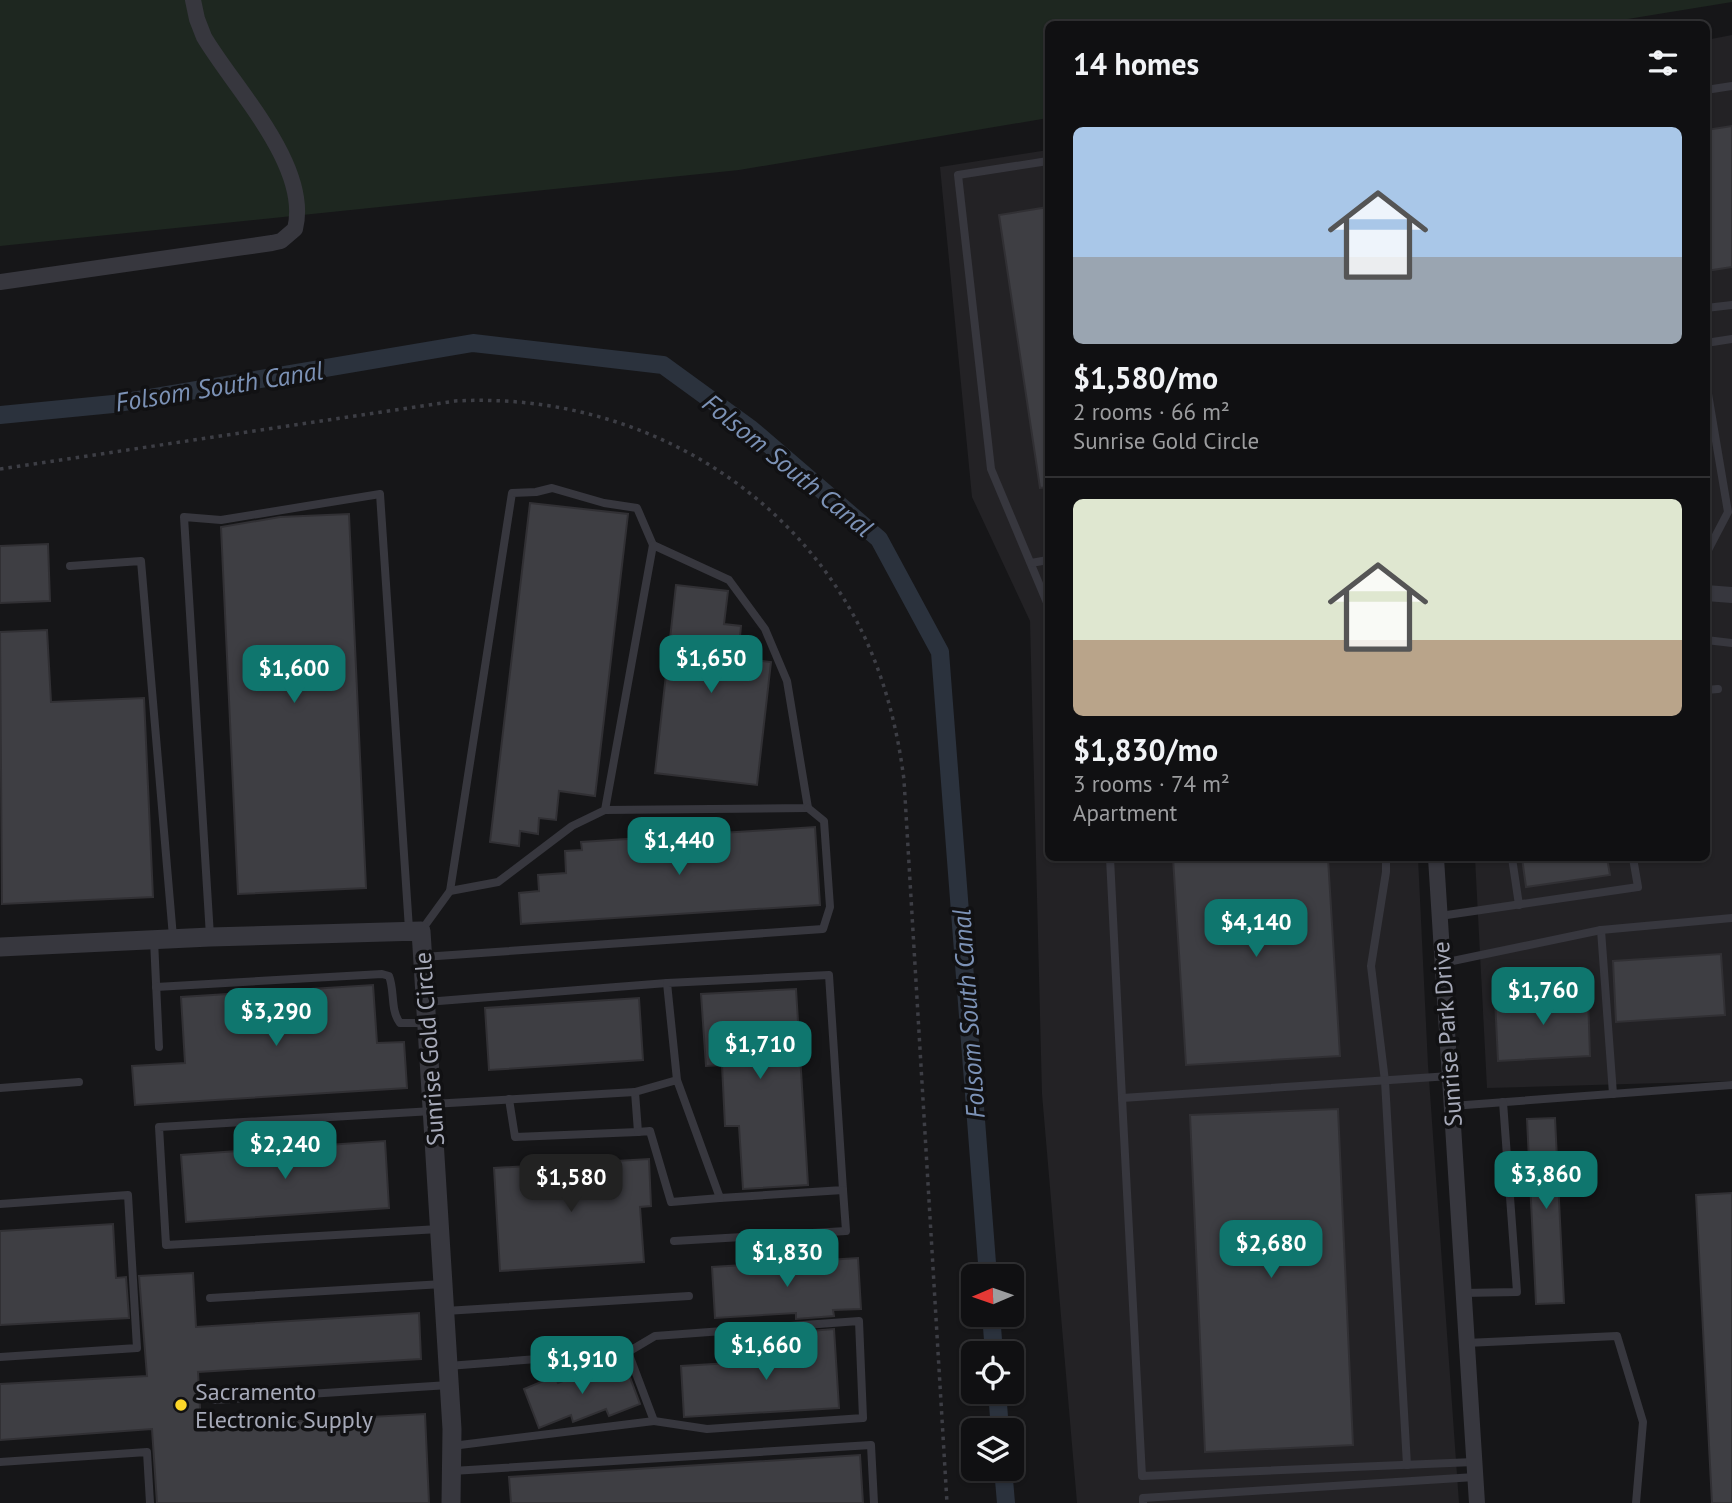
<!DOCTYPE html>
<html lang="en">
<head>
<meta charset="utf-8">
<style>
	body { margin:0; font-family:"PT Sans",sans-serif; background:#19191b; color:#f1f3f6; height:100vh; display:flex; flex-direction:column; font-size:26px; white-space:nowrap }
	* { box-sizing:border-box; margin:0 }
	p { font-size:23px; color:#9c9d9f }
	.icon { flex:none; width:38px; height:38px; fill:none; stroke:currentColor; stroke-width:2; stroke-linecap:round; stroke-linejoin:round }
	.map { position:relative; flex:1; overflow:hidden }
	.details { position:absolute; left:1045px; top:21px; width:665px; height:840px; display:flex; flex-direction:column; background:#101012; border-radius:10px; box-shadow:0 2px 5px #0004,0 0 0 2px #303032 }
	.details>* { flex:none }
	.needle { width:46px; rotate:268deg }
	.buttons { position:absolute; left:961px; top:1264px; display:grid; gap:14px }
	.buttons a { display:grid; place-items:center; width:63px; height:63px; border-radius:10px; background:#101012; box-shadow:0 2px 5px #0004,0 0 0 2px #303032; font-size:35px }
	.price { position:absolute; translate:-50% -60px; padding:0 16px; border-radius:14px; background:#0f766e; color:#fff; font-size:23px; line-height:46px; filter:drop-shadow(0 2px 4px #0008) }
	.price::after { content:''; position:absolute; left:50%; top:42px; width:21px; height:16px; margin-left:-10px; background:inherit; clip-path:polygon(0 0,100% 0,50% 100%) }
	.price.active { background:#222; color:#fff }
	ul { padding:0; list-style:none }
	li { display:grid; align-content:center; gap:14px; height:371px; padding:0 28px }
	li+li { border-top:2px solid #303032 }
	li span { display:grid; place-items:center; height:217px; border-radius:10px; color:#555 }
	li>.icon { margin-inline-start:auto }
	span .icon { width:126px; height:126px; fill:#fffc; stroke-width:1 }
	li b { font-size:30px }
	h2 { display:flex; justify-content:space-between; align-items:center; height:84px; padding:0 28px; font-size:30px }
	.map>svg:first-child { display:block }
</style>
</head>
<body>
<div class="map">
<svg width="1732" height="1503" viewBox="0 0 1732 1503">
	<rect width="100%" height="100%" fill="#161618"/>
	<g fill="#232225">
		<polygon points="1732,35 1732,1081 1487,1088 1475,858 1706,858 1706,40"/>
		<polygon points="1048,150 1048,858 1418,858 1428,1065 1459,1503 1077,1503 1042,1094 1030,621 972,497 940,167"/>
	</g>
	<polygon fill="#1e2720" points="0,0 1732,0 1732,2 1597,24 1048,24 1048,118 739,170 0,246"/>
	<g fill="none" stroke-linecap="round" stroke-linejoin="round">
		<g stroke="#2b323d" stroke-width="18">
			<polyline points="0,415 113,404 473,343 663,365 751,429 879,539 940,652 988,1276"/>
			<polyline points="991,1314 994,1353"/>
			<polyline points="997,1391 1000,1430"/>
			<polyline points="1003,1468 1006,1503"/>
		</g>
	</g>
	<g fill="#3e3e43" stroke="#313034" stroke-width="2">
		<polygon points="1732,126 1732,267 1706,271 1706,130"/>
		<polygon points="1048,207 1048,487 1040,488 999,215"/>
		<polygon points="530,503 628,514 595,796 559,791 556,820 539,818 538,834 520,831 519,846 490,842"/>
		<polygon points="349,514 366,888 238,894 221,527 280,517"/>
		<polygon points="48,544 50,601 0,603 0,546"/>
		<polygon points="676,585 728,591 724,624 741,626 738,658 771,662 757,785 655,773"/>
		<polygon points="47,630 51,702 144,698 153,897 2,904 0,632"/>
		<polygon points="815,827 820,905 521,924 519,893 539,891 538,875 566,873 565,851 582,850 581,842"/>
		<polygon points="1173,858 1328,858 1340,1056 1186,1065"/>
		<polygon points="1522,858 1607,858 1610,875 1526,887"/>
		<polygon points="1721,954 1725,1015 1616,1022 1613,961"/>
		<polygon points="373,985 377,1043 404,1042 407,1088 135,1105 132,1066 185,1063 181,997"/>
		<polygon points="796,989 808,1185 743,1189 739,1126 725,1126 722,1065 706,1066 701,994"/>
		<polygon points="1588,994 1590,1056 1498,1061 1495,999"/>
		<polygon points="639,998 643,1060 489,1070 485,1008"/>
		<polygon points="1338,1109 1353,1445 1205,1452 1190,1115"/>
		<polygon points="1555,1118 1564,1303 1536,1304 1527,1119"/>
		<polygon points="385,1141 389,1208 186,1222 181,1155"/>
		<polygon points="649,1159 651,1206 640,1207 644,1262 500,1271 494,1168"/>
		<polygon points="1732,1193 1732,1503 1712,1503 1696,1195"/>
		<polygon points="113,1224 116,1278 126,1277 129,1318 0,1325 0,1231"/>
		<polygon points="858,1258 861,1309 833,1310 834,1316 796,1319 796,1313 715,1318 712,1267"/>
		<polygon points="193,1273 196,1327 419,1313 421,1359 198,1372 201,1426 425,1414 429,1503 157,1503 152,1429 0,1440 0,1384 147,1376 139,1276"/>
		<polygon points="834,1329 839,1408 684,1417 681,1366 799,1359 797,1332"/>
		<polygon points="625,1364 640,1404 609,1416 606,1409 573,1422 571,1415 539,1428 524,1389 555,1376 558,1383 589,1371 592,1378"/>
		<polygon points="860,1455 863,1503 511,1503 509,1477"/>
	</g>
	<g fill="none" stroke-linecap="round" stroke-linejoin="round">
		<path stroke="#3d3e45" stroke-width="3.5" stroke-dasharray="3.5 5" stroke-linecap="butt" d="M0,469L455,401C618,392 776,473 855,618C882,668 897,724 904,780L947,1503"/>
		<g stroke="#37373e" stroke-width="8">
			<polyline points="1706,90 1732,86"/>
			<polyline points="1048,161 958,175 991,469 1048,605"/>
			<polyline points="1706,308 1732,305"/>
			<polyline points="1706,343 1732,339"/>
			<polyline points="1706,382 1728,512 1706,554"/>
			<polyline points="1031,563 1048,560"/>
			<polyline points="70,566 141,561 173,937"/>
			<polyline points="1706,640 1732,643"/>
			<polyline points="1706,690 1718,689"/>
			<polyline points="1110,858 1122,1098"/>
			<polyline points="1386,858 1386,872 1371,966 1385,1081 1407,1465"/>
			<polyline points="1512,858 1519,905"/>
			<polyline points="450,891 512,493 536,492 552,488 604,503 637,508 653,545"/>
			<polyline points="1440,916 1638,887 1633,858"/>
			<polyline points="1601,930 1613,1094"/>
			<polyline points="421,931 450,891 498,882 572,826 605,810 808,808 787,681 765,629 729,580 653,545 605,810"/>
			<polyline points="210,936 184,517 221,520 380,494 409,929"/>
			<polyline points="154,940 159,1047"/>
			<polyline points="423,957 823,929 830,907 824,821 808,808"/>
			<polyline points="1443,963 1601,930 1732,918"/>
			<path d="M156,987L382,974L389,976C395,991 390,1010 400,1023H426"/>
			<polyline points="426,1002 667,983"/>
			<polyline points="1450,1076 1122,1098 1142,1476 1474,1462"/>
			<polyline points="0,1088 79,1082"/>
			<polyline points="509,1099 515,1137 638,1132 635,1092"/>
			<polyline points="432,1104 635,1092 677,1080 720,1198 843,1190 829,975 667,983 677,1080"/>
			<polyline points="1452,1106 1732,1085"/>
			<polyline points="433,1111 159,1127 166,1245 439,1229"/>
			<polyline points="638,1132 650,1131 671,1202 720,1198"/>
			<polyline points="0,1204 128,1195 137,1348 0,1357"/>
			<polyline points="674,1241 846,1231 843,1190"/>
			<polyline points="1463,1293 1517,1292 1503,1102"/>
			<polyline points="210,1298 443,1284"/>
			<polyline points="445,1311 689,1296"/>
			<polyline points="1466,1343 1617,1336 1643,1422 1636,1503"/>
			<polyline points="628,1352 655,1336 859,1321 863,1418 707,1429 654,1421"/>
			<polyline points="448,1366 628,1352 654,1421 452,1446"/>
			<polyline points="215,1400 449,1385"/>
			<polyline points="0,1462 147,1452 150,1503"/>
			<polyline points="452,1471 871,1445 874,1503"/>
			<polyline points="1143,1503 1143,1498 1475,1477"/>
		</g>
		<g stroke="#37373e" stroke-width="16">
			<path d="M0,282L272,243L281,241L295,229C311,166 234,88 204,37L197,19L193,0"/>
			<polyline points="1706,593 1732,595"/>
			<polyline points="1436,858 1477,1503"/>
		</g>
		<polyline stroke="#37373e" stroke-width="19" points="0,947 210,937 421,931 452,1429 451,1503"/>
	</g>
	<circle fill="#fdd729" stroke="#111113" stroke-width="2.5" cx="181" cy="1405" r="7"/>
	<g text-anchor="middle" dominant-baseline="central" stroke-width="7" stroke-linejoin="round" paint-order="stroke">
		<g font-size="24" fill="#a7aab9" stroke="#111113">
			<text transform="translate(1447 1034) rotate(-94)">Sunrise Park Drive</text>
			<text transform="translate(429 1049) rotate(-94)">Sunrise Gold Circle</text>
		</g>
		<g font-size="24" fill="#a7aab9" stroke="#111113" text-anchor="start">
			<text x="195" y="1391">Sacramento<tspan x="195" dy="28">Electronic Supply</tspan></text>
		</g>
		<g font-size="26" font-style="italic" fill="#7c92b6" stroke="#111113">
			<text transform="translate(219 386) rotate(-9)">Folsom South Canal</text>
			<text transform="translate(788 465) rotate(39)">Folsom South Canal</text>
			<text transform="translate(968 1014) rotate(-94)">Folsom South Canal</text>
		</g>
	</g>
</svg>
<div class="buttons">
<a><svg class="needle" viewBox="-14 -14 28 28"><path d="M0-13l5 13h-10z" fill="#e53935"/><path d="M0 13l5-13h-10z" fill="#9c9d9f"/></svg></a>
<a><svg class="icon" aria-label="locate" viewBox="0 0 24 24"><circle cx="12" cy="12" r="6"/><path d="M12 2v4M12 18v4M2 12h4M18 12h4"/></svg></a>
<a><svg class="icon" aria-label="layers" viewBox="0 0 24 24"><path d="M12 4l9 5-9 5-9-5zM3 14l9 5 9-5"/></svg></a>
</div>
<b class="price" style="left:711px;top:695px">$1,650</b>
<b class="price" style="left:294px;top:705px">$1,600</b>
<b class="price" style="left:679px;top:877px">$1,440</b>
<b class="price" style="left:1256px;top:959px">$4,140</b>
<b class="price" style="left:1543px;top:1027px">$1,760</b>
<b class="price" style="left:276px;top:1048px">$3,290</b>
<b class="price" style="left:760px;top:1081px">$1,710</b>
<b class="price" style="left:285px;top:1181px">$2,240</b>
<b class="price" style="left:1546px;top:1211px">$3,860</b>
<b class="price active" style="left:571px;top:1214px">$1,580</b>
<b class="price" style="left:1271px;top:1280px">$2,680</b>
<b class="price" style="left:787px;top:1289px">$1,830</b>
<b class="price" style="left:766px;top:1382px">$1,660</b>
<b class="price" style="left:582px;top:1396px">$1,910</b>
<section class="details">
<h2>14 homes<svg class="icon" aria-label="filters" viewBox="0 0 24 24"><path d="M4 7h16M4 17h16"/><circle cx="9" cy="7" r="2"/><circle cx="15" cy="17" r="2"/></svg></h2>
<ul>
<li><span style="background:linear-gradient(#a9c7e8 60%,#9aa5b1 0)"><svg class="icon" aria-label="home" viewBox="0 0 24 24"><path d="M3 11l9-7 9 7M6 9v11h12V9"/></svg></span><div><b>$1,580/mo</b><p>2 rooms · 66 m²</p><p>Sunrise Gold Circle</p></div></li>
<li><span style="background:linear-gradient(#dfe7d0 65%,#b9a48a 0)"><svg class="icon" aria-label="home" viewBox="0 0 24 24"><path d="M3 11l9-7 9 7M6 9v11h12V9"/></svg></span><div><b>$1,830/mo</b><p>3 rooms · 74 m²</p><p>Apartment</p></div></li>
</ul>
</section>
</div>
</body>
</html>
